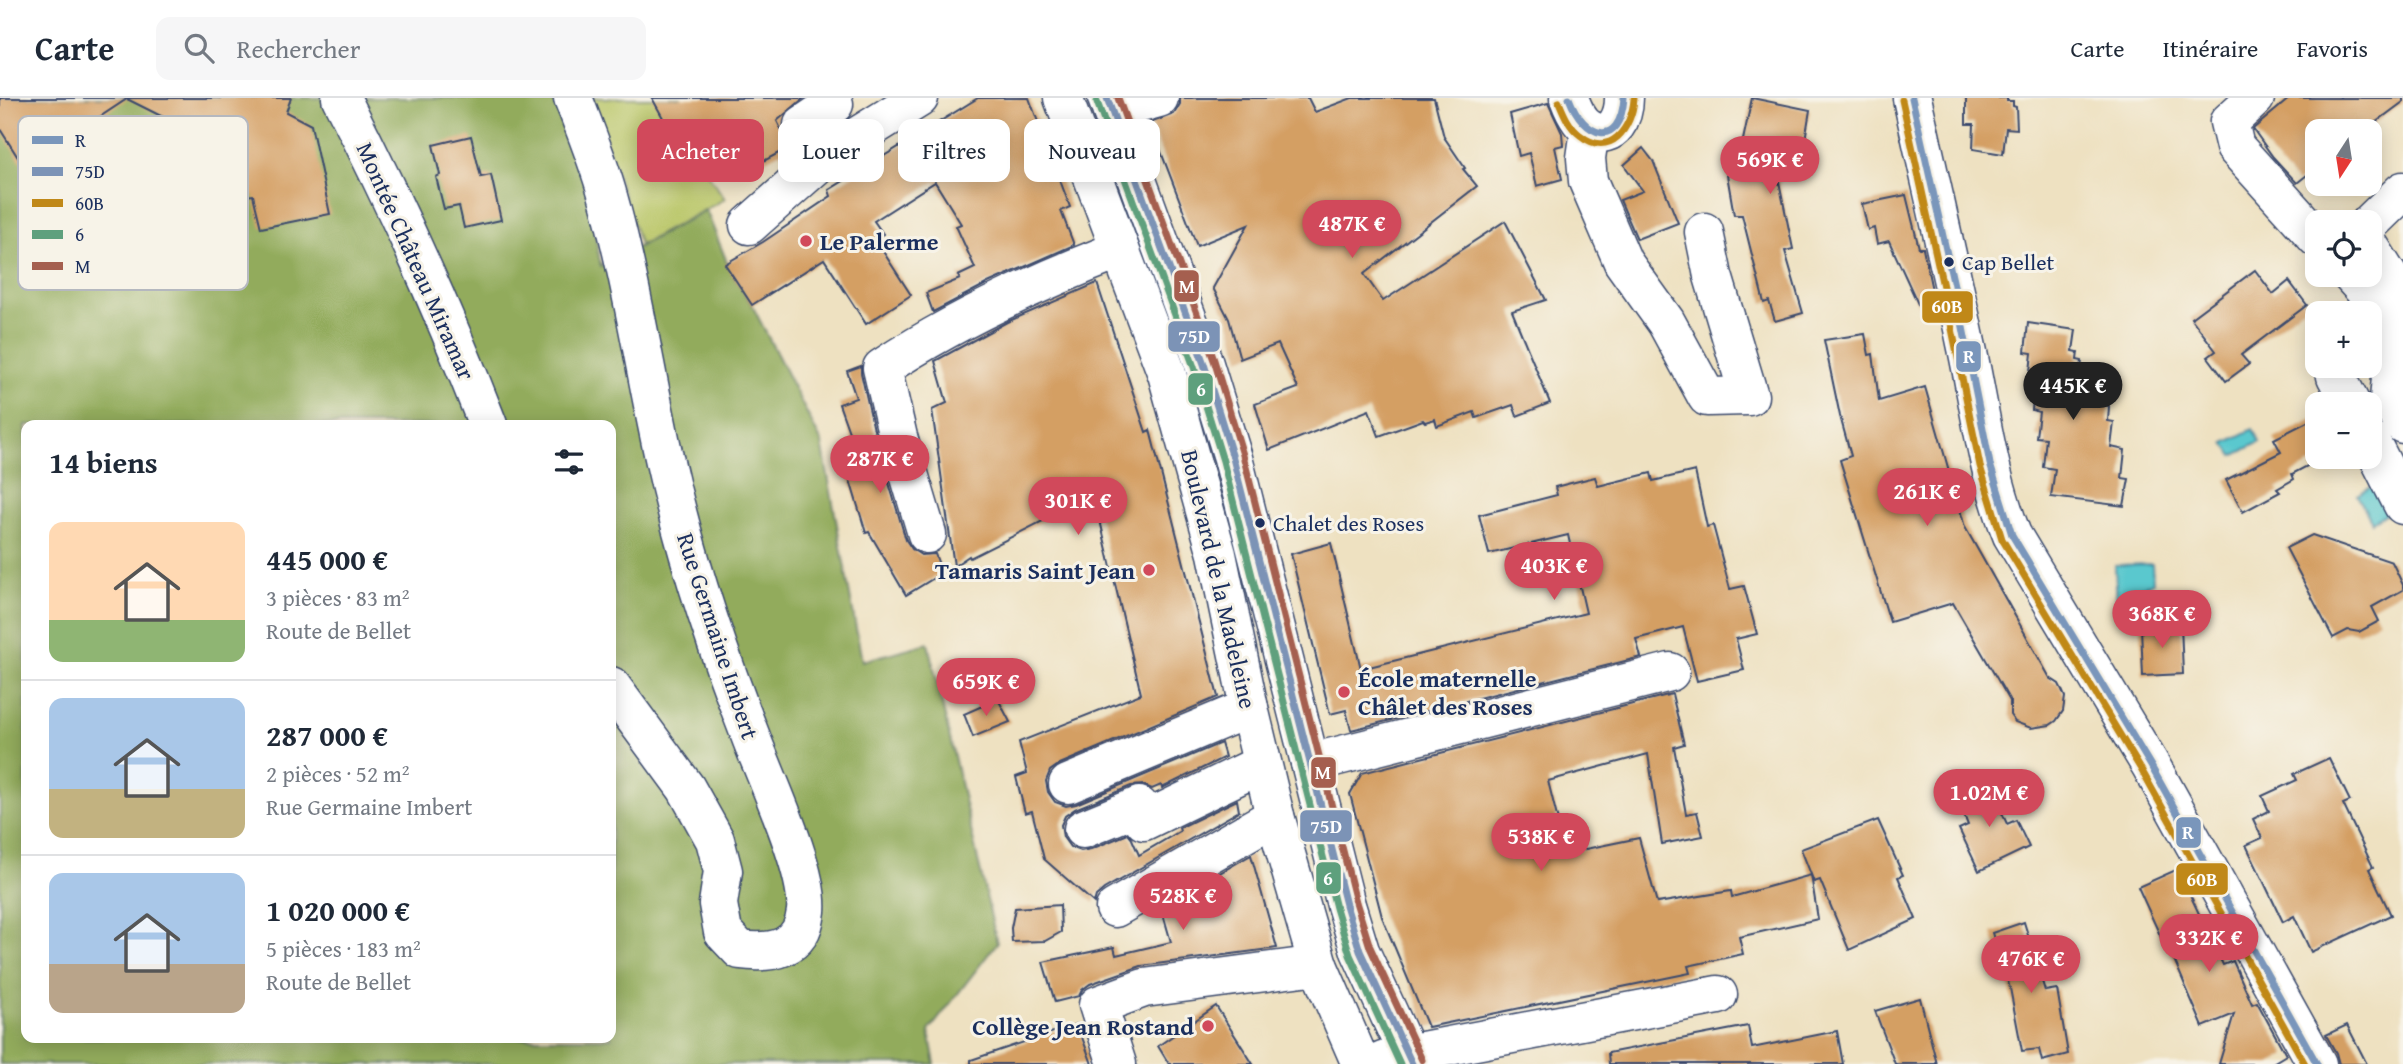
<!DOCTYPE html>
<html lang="fr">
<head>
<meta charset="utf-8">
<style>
	body { margin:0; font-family:"Gentium Book Plus",serif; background:#f6f6f7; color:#1f2937; height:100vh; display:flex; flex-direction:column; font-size:26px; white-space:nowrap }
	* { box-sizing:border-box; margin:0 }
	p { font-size:23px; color:#747a83 }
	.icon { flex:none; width:38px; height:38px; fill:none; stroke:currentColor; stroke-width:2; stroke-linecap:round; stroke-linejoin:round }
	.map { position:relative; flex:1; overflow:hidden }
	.panel { position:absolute; left:21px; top:322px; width:595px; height:623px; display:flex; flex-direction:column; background:#fff; border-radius:14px; box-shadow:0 4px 18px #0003 }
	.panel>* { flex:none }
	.hud { position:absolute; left:637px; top:21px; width:665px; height:63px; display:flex; gap:14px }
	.needle { width:46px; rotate:192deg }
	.controls { position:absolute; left:2305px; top:21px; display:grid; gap:14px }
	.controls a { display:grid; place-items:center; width:77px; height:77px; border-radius:14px; background:#fff; box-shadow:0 4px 18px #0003; font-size:35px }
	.price { position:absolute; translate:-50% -60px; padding:0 16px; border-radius:24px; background:#d1495b; color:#fff; font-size:23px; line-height:46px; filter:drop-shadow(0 2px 4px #0008) }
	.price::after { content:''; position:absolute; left:50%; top:42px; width:21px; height:16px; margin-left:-10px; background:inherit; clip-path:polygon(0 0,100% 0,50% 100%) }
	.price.current { background:#222; color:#fff }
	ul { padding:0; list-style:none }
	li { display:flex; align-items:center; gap:21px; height:175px; padding:0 28px }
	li+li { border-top:2px solid #e0e1e3 }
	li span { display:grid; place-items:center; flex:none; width:196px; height:140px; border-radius:14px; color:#555 }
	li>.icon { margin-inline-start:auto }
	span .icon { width:84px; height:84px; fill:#fffc; stroke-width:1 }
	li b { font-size:30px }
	h2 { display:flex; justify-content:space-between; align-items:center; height:84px; padding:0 28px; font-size:30px }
	.pill { padding:0 24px; border-radius:14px; background:#fff; box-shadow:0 4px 18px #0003; font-size:24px; line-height:63px }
	.pill.current { background:#d1495b; color:#fff }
	header { display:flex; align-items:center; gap:42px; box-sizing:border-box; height:98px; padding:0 35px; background:#fff; border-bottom:2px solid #e0e1e3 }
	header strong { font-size:33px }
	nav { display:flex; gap:38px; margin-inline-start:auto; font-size:24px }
	.search { width:490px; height:63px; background:#f6f6f7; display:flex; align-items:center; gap:18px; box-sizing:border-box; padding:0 24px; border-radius:14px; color:#747a83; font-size:26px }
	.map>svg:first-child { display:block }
</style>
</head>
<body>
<header>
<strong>Carte</strong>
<div class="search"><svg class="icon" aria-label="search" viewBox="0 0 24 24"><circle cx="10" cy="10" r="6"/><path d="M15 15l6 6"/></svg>Rechercher</div>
<nav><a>Carte</a><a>Itinéraire</a><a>Favoris</a></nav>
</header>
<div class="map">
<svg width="2403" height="966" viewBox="0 0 2403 966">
	<rect width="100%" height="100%" fill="#f7f3e8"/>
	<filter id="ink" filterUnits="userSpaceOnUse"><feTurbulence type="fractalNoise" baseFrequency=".0143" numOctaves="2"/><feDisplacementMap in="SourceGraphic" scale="14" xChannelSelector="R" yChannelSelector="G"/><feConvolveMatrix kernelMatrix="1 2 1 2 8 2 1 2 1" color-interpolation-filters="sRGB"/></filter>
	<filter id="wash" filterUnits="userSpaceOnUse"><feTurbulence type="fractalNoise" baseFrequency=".00686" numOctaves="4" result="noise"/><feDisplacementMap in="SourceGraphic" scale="28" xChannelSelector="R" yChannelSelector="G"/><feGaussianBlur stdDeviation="1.57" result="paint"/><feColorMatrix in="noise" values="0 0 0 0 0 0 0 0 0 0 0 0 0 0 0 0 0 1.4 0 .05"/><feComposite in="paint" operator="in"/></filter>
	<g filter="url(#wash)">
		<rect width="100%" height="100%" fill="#eee1c1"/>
		<polygon fill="#b9c668" stroke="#6a7a63" stroke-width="2" points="591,0 682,0 662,10 725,101 640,147"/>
		<path fill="#92ab5c" stroke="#566d5d" stroke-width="2" fill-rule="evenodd" d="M0,0H552L584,75L601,169L706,112L731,174L752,207L822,345L862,563L928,545L997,845L929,933L935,966H0ZM26,327H611V940H26Z"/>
		<g fill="#5ac8ce" stroke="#3a7c96" stroke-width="2">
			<polygon points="2253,331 2260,344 2233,358 2225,345"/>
			<polygon points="2375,387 2388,414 2372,424 2357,397"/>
			<polygon points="2152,466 2153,484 2140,490 2135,503 2135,512 2117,513 2115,467"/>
		</g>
		<g id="blocks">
			<g fill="#d49f63">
				<polygon points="0,0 291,0 286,14 311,27 330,116 261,130 253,97 246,98 237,56 127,1 24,69 0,31"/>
				<polygon points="652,0 804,0 777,23 790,49 762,64 748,37 690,69"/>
				<polygon points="978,0 1029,0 1070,109 1061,113 1074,147 988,185 933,214 926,195 960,181 958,178 975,170 956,128 961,126 935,84 874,123 883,136 875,141 911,197 866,226 824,161 752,207 725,166 763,144 831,98 829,92"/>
				<polygon points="1180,0 1308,0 1315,14 1352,0 1434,0 1444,39 1465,70 1463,71 1477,88 1364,176 1383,203 1505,123 1546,202 1512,213 1550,305 1517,318 1513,307 1476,320 1474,314 1437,328 1435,321 1425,324 1423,322 1379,338 1369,312 1269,352 1255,306 1298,290 1278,246 1240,261 1229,221 1213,190 1248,127 1197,148 1150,25 1174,16 1180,6"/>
				<polygon points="1752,0 1810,12 1799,78 1777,74 1793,151 1785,153 1803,215 1775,223 1769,203 1764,205 1742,117 1734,117 1726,71 1736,75"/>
				<polygon points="1966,0 2007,0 2007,3 2013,3 2013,8 2016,9 2017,31 2006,30 2003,56 1973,51 1974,26 1966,26"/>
				<polygon points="2290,0 2403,0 2403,4 2364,33 2317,33 2317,69 2297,85 2273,59 2253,31"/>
				<polygon points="1548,5 1562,35 1563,47 1555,49 1562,81 1537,88 1529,55 1519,58 1510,16"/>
				<polygon points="471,38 481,79 491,77 501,122 464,130 459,108 444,111 436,79 440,77 433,47"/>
				<polygon points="1643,50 1653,63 1678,125 1637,141 1620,102 1643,93 1624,67"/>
				<polygon points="1906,97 1919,150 1923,150 1933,197 1931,198 1935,213 1923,217 1889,143 1877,146 1874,130 1868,132 1862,106"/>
				<polygon points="2255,172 2273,196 2289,183 2307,207 2241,257 2249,266 2226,283 2208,259 2216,253 2191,220"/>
				<polygon points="1097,185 1146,334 1150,332 1218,599 1060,666 1050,673 1046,683 1048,694 1055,704 1066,708 1076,706 1221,645 1225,659 1162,690 1161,687 1152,691 1143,687 1131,688 1075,711 1065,718 1061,727 1063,739 1070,749 1081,753 1091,751 1128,736 1132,741 1139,757 1180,733 1179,730 1237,702 1239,713 1104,791 1096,798 1094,805 1044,761 1032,713 1025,715 1016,679 1027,675 1019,644 1141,596 1094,397 970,460 969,458 954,468 932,312 947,305 935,263 1007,224"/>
				<polygon points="2028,225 2076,232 2073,253 2078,254 2077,262 2082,263 2081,270 2085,271 2084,278 2088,278 2087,291 2099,294 2097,306 2109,308 2108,323 2114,324 2111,349 2125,352 2122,380 2129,381 2124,408 2051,399 2055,371 2043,369 2046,340 2036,339 2039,314 2032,312 2035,284 2029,283 2032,255 2025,254"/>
				<polygon points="1865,236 1869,257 1873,256 1879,303 1925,289 1965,429 2050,580 2059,586 2062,592 2065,599 2063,613 2056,623 2050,627 2031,630 2015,624 2010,617 2010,603 1953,505 1890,524 1840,362 1851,358 1840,318 1824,242"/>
				<polygon points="861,268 861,275 877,345 906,442 912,451 921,457 935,456 942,475 906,497 869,434 866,435 843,359 856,354 839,306 856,300 847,273"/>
				<polygon points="2317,319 2317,363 2292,376 2294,381 2277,391 2280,394 2243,414 2226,382 2281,354 2274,341"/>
				<polygon points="1695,373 1707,429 1713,427 1730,491 1744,488 1757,536 1736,541 1744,572 1697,583 1683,529 1636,541 1641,559 1351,632 1346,612 1330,616 1291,456 1331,445 1361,571 1586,515 1568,437 1489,456 1479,417 1557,397 1555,389 1595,379 1598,388 1651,375 1653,383"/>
				<polygon points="2312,437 2392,464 2403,487 2403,492 2372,509 2379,523 2359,534 2348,532 2333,540 2286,450"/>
				<polygon points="2181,526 2183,576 2143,578 2141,529"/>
				<polygon points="1672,596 1684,646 1674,649 1686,716 1697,714 1703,738 1662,746 1648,656 1548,683 1566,755 1639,740 1657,805 1731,793 1732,799 1811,777 1818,821 1739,839 1743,856 1688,868 1690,875 1428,929 1382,819 1350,696 1362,675"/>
				<polygon points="998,601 1010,624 973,639 964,616"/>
				<polygon points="2329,660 2350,703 2343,706 2373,769 2369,771 2391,817 2311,854 2294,818 2283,824 2246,747 2262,740 2253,721 2269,713 2262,698 2297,682 2294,676"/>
				<polygon points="1989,686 2007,726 2016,722 2029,749 1979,773 1959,731 1968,727 1957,700"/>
				<polygon points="1878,722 1903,777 1898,779 1916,821 1849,852 1820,782 1814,784 1801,751"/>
				<polygon points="1251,757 1277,850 1141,868 1090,886 1082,892 1079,898 1055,904 1043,864 1114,849 1116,857 1171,844 1161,809"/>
				<polygon points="2178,771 2223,867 2233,863 2252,906 2257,904 2286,957 2271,966 2219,966 2234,916 2203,929 2167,845 2164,846 2138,789"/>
				<polygon points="1060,807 1061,834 1045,843 1012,844 1011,830 1015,810"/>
				<polygon points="2024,824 2045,893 2057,891 2068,956 2042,963 2039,951 2022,953 2010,890 1992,835"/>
				<polygon points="1920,900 1937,966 1895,966 1875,913"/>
				<polygon points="1216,908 1253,966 1169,966 1158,948"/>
				<polygon points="1077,926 1092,966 971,966 971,962"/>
				<polygon points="2347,927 2367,966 2339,966 2336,955 2326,937"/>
				<polygon points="1748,928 1752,950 1837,933 1843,966 1609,966 1608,955"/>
			</g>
		</g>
	</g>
	<g filter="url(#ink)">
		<use href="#blocks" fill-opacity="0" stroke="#3b4a6d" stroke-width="2"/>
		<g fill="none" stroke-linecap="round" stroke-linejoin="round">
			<g stroke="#3b4a6d" stroke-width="41">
				<g id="minor">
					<path d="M341,0C396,107 445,216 488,327"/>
					<path d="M573,0C585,31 598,63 607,95C632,183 645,275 665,364C686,459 717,552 752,642C767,682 810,774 806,813C802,852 772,856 740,852L723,834L718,806L723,773L715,742L686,690L611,588"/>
					<polyline points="1063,0 1167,276 1217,456 1249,610 1275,718 1318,867 1361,966"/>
					<polyline points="1107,0 1204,266 1233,360 1346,807 1360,853 1412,966"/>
					<path d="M1569,0C1573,11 1580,27 1591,32C1614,43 1624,18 1624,0"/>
					<path d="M1912,0C1930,82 1949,163 1966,245C1980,310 1987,375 2012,437L2151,668L2317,966"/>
					<polyline points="2255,0 2229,24 2235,49 2317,140"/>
					<polyline points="1112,13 1159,0"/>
					<polyline points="803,27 834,6 830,0"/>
					<polyline points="1590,32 1586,60 1588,83 1623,164 1666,224 1707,299 1749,298 1713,178 1704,134"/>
					<polyline points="2370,125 2403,93"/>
					<polyline points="749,127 829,56 919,0"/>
					<polyline points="2370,149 2399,195 2389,301 2403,326"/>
					<polyline points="2351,177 2369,197 2372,215 2370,217"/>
					<polyline points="2334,268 2336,278 2351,306"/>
					<polyline points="2370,342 2403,407"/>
					<path d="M927,436L898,339L882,270C956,221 1037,184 1120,152"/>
					<polyline points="1310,665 1670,574"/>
					<polyline points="1068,686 1249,610"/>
					<polyline points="1083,731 1139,708 1144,723 1262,666"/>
					<polyline points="1115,810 1275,718"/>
					<polyline points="1383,963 1407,956 1718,897"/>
					<polyline points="1117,966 1098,907 1144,890 1318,867"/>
				</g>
			</g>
			<use href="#minor" stroke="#fff" stroke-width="38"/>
			<g stroke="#f7f3e8" stroke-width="12">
				<g id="bus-1">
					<path d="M1569,0C1584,40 1620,52 1624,0"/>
					<polyline points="1912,0 1960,214 1990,366 2012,437 2151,668 2317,966"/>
				</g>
			</g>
			<g stroke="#f7f3e8" stroke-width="12">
				<polyline id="bus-2" points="1107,0 1204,266 1233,360 1346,807 1360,853 1412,966"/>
			</g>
			<g stroke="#f7f3e8" stroke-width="12">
				<g id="bus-3">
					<polyline points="1902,2 1949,216 1980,368 2002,441 2142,673 2305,966"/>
					<path d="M1559,4C1564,16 1569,29 1580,37C1610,61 1632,30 1634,1"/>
				</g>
			</g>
			<g stroke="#f7f3e8" stroke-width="12">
				<polyline id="bus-4" points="1097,4 1194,269 1223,363 1336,810 1350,857 1400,966"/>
			</g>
			<g stroke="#f7f3e8" stroke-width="12">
				<polyline id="bus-5" points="1118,0 1214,262 1243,357 1356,804 1370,849 1422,962"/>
			</g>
			<use href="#bus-1" stroke="#7a96bb" stroke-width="7"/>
			<use href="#bus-2" stroke="#7c93b6" stroke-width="7"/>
			<use href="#bus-3" stroke="#c08818" stroke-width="7"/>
			<use href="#bus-4" stroke="#5ea07d" stroke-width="7"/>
			<use href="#bus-5" stroke="#a55f4f" stroke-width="7"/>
		</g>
	</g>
	<g fill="#d1495b" stroke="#f7f3e8" stroke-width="2.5">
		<circle cx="806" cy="143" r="7"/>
		<circle cx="1149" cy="472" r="7"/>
		<circle cx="1344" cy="594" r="7"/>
		<circle cx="1208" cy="928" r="7"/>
	</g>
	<g fill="#1b2f5e" stroke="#f7f3e8" stroke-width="2.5">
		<circle cx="1949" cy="164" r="6"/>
		<circle cx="1260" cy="425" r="6"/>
	</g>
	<g text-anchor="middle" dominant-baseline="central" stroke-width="6" stroke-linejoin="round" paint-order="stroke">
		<g font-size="22" fill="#1b2f5e" stroke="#f7f3e8" text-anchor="start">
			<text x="1962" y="164">Cap Bellet</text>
			<text x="1273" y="425">Chalet des Roses</text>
		</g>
		<g font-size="24" font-weight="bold" fill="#1b2f5e" stroke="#f7f3e8" text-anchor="start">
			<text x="820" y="143">Le Palerme</text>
			<text x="1135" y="472" text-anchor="end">Tamaris Saint Jean</text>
			<text x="1358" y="580">École maternelle<tspan x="1358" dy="28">Châlet des Roses</tspan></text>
			<text x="1194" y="928" text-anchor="end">Collège Jean Rostand</text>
		</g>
		<g font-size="24" fill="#1b2f5e" stroke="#f7f3e8">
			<text transform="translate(416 163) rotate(66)">Montée Château Miramar</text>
			<text transform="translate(1219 481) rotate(77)">Boulevard de la Madeleine</text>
			<text transform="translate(718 538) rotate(72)">Rue Germaine Imbert</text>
		</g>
	</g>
	<rect x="18" y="18" width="230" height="174" rx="10" fill="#f7f3e8" stroke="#b5b8bf" stroke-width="2"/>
	<rect x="32" y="38" width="31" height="8" fill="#7a96bb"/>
	<rect x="32" y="69" width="31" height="9" fill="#7c93b6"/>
	<rect x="32" y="101" width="31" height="8" fill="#c08818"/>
	<rect x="32" y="132" width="31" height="9" fill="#5ea07d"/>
	<rect x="32" y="164" width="31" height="8" fill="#a55f4f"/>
	<g font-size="19" fill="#1b2f5e">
		<text x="75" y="49">R</text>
		<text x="75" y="80">75D</text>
		<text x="75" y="112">60B</text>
		<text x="75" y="143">6</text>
		<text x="75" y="175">M</text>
	</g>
	<g stroke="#f7f3e8" stroke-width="2.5">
		<rect x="1173" y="171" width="27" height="34" rx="7" fill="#a55f4f"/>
		<rect x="1921" y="192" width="53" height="34" rx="7" fill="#c08818"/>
		<rect x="1167" y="222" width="54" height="33" rx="7" fill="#7c93b6"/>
		<rect x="1955" y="242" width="27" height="33" rx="7" fill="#7a96bb"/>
		<rect x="1187" y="274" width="27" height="34" rx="7" fill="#5ea07d"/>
		<rect x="1310" y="658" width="27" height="33" rx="7" fill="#a55f4f"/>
		<rect x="1299" y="711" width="54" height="34" rx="7" fill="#7c93b6"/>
		<rect x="2175" y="718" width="27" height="33" rx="7" fill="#7a96bb"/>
		<rect x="1315" y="763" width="27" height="34" rx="7" fill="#5ea07d"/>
		<rect x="2175" y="764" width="54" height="34" rx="7" fill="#c08818"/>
	</g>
	<g font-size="19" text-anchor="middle" font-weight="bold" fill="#fff">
		<text x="1187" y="195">M</text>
		<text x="1947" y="215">60B</text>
		<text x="1194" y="245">75D</text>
		<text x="1969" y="265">R</text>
		<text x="1201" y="298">6</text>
		<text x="1323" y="681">M</text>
		<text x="1326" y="735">75D</text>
		<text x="2188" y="741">R</text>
		<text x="1328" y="787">6</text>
		<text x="2202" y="788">60B</text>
	</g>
</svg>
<div class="controls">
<a><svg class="needle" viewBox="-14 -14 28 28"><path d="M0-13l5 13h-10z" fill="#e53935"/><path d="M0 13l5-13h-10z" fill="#747a83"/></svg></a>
<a><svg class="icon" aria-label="locate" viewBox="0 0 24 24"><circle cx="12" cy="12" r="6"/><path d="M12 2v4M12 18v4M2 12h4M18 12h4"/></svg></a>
<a>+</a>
<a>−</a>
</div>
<b class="price" style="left:1770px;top:98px">569K €</b>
<b class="price" style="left:1352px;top:162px">487K €</b>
<b class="price current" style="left:2073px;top:324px">445K €</b>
<b class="price" style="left:880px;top:397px">287K €</b>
<b class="price" style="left:1927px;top:430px">261K €</b>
<b class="price" style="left:1078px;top:439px">301K €</b>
<b class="price" style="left:1554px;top:504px">403K €</b>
<b class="price" style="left:2162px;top:552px">368K €</b>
<b class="price" style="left:986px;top:620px">659K €</b>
<b class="price" style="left:1989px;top:731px">1.02M €</b>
<b class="price" style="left:1541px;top:775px">538K €</b>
<b class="price" style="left:1183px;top:834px">528K €</b>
<b class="price" style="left:2209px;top:876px">332K €</b>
<b class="price" style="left:2031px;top:897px">476K €</b>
<div class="hud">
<a class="pill current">Acheter</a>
<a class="pill">Louer</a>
<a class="pill">Filtres</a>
<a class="pill">Nouveau</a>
</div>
<section class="panel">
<h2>14 biens<svg class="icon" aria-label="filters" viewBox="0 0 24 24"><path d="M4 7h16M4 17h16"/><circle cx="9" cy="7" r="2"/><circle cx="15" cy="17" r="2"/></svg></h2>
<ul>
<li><span style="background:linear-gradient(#ffd9b3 70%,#8fb573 0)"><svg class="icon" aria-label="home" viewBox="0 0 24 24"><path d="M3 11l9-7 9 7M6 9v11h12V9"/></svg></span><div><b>445 000 €</b><p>3 pièces · 83 m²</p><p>Route de Bellet</p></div></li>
<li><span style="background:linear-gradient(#a9c7e8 65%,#c2b280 0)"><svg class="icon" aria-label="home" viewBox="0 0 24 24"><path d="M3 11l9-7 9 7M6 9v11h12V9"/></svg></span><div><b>287 000 €</b><p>2 pièces · 52 m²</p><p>Rue Germaine Imbert</p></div></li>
<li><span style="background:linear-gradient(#a9c7e8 65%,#b9a48a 0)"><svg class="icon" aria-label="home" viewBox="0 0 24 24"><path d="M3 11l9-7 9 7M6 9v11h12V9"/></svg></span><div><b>1 020 000 €</b><p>5 pièces · 183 m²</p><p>Route de Bellet</p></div></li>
</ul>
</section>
</div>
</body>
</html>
